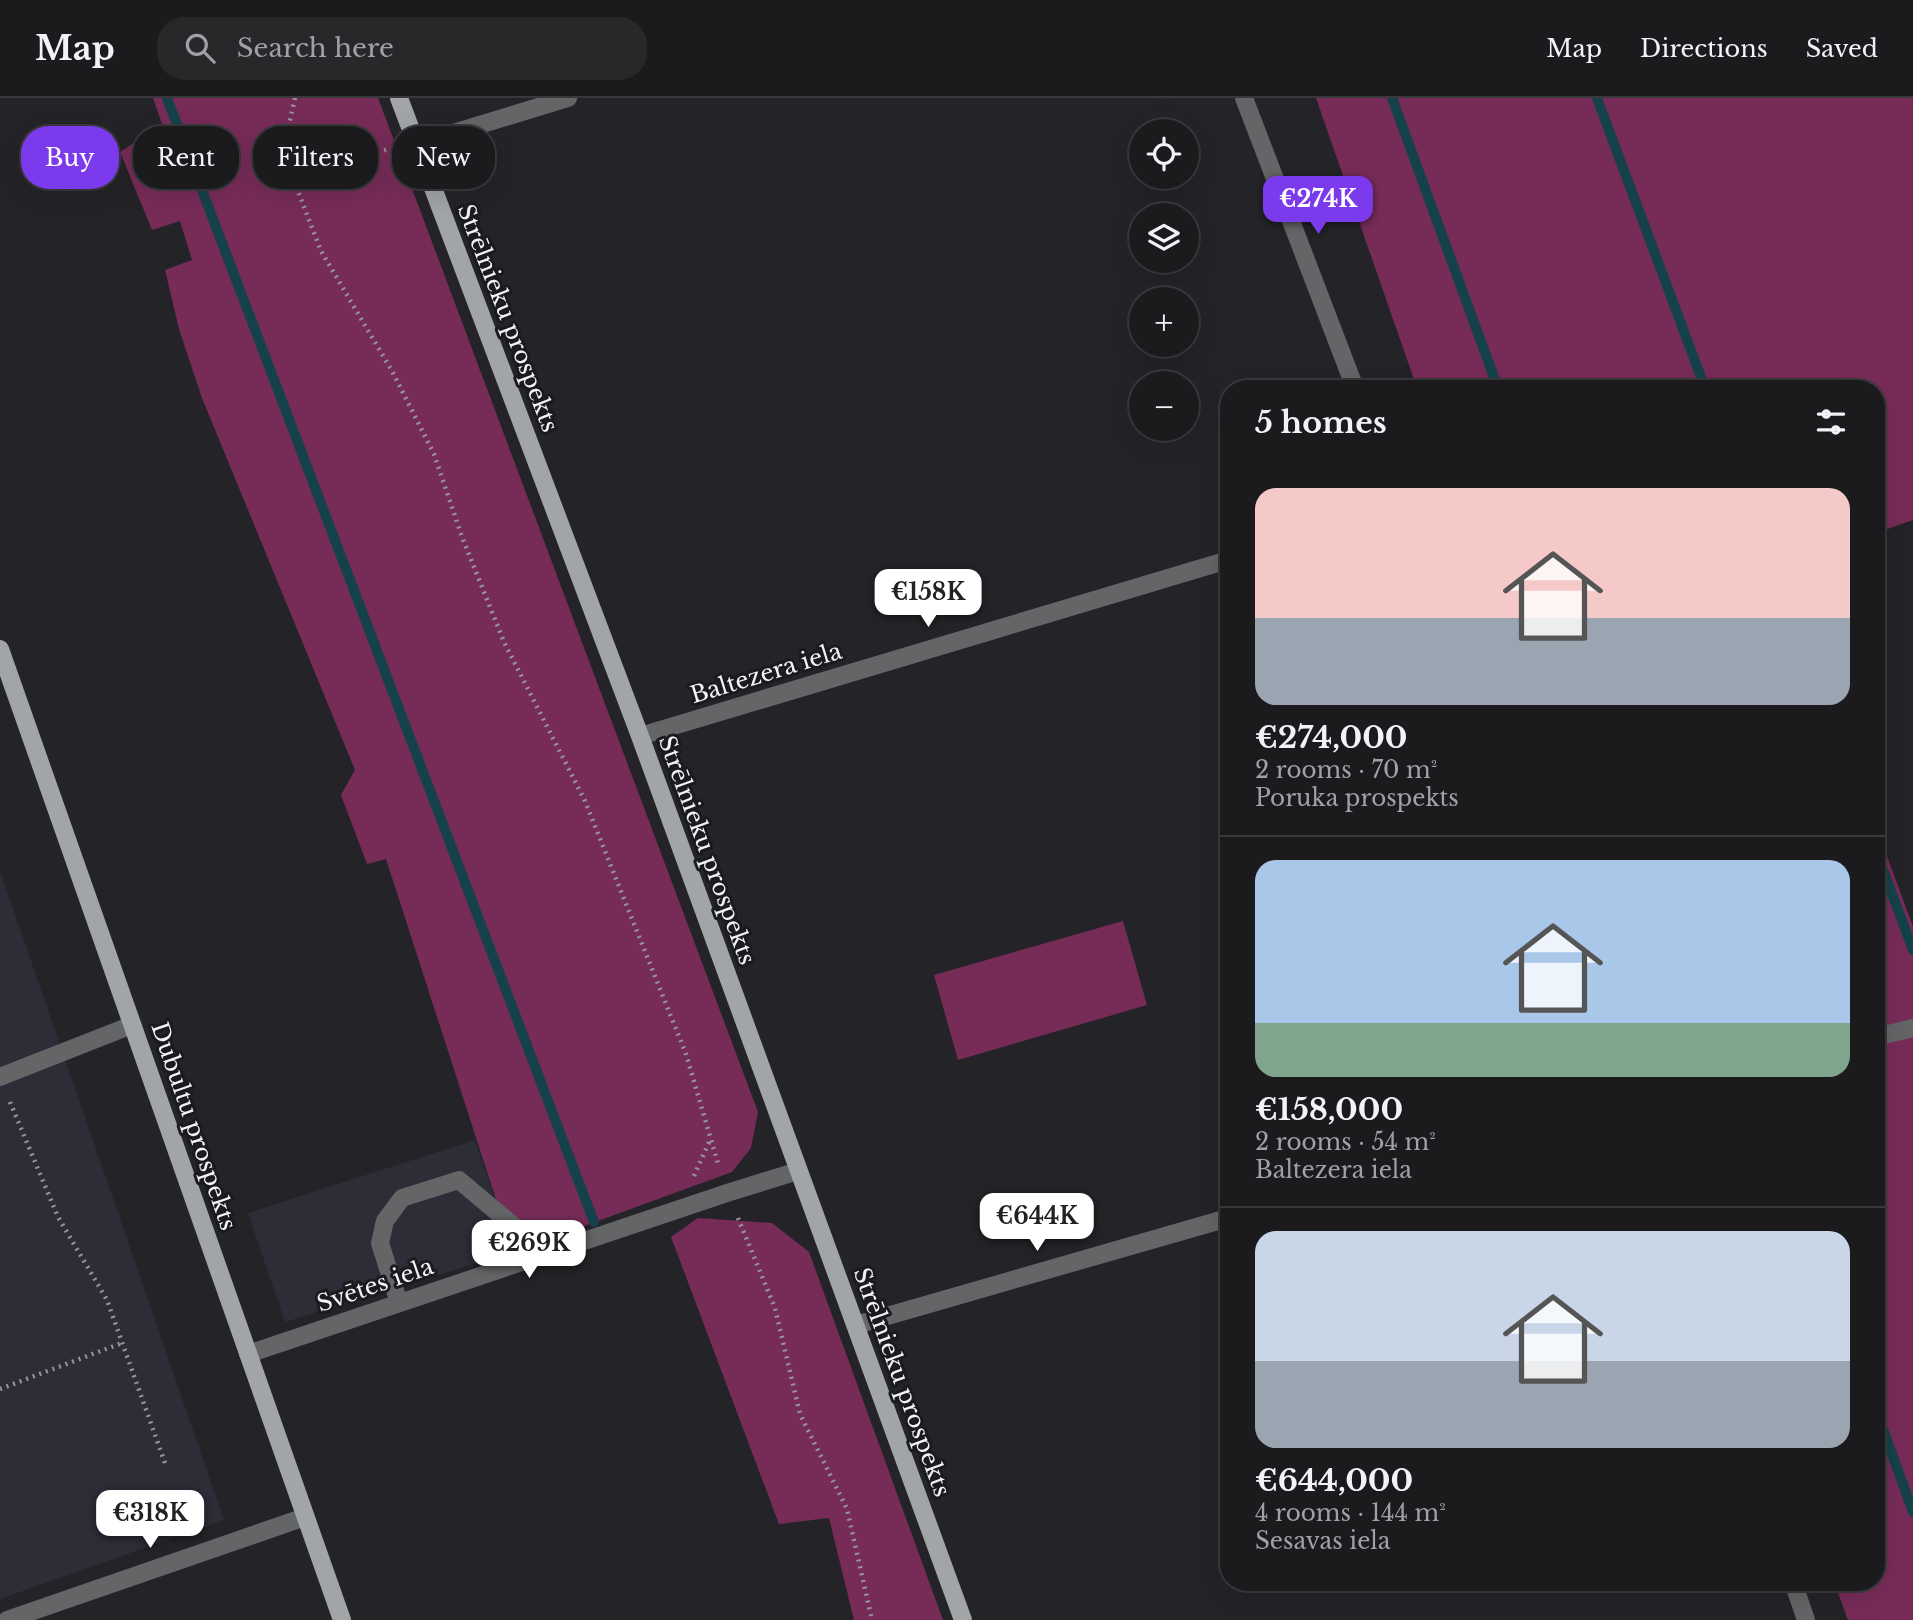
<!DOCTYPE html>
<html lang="en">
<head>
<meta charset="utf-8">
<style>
	body { margin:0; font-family:"Libre Baskerville",serif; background:#28282b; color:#f1f3f6; height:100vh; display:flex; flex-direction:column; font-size:26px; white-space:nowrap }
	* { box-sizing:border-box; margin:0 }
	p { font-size:23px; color:#a0a1a4 }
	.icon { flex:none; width:38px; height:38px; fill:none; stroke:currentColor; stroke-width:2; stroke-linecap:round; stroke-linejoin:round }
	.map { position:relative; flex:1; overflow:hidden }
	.details { position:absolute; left:1220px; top:282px; width:665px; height:1211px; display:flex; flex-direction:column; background:#1b1b1e; border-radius:28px; box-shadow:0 7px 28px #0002,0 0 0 2px #39393c }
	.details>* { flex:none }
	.hud { position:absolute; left:21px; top:28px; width:665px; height:63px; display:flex; gap:14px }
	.buttons { position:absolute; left:1129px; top:21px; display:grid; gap:14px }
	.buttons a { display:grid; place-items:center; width:70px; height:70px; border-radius:50%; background:#1b1b1e; box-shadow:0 7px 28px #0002,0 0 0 2px #39393c; font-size:35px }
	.price { position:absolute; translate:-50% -60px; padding:0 16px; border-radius:14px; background:#fff; color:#222; font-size:23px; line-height:46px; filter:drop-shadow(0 2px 4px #0008) }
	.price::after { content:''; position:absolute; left:50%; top:42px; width:21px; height:16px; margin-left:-10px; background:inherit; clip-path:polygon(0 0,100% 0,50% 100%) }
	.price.current { background:#7c3aed; color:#fff }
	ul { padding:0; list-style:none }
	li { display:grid; align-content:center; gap:14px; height:371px; padding:0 35px }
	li+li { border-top:2px solid #39393c }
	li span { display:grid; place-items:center; height:217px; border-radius:21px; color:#555 }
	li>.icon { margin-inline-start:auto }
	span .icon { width:126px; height:126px; fill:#fffc; stroke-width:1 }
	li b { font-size:30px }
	h2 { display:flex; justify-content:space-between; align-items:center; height:84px; padding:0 35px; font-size:30px }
	.tag { padding:0 24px; border-radius:28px; background:#1b1b1e; box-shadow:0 7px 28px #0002,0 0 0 2px #39393c; font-size:24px; line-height:63px }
	.tag.current { background:#7c3aed; color:#fff }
	header { display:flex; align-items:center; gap:42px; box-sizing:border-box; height:98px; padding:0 35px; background:#1b1b1e; border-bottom:2px solid #39393c }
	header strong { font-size:33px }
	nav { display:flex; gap:38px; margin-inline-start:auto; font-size:24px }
	.search { width:490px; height:63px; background:#28282b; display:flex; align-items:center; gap:18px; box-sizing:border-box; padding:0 24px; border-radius:28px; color:#a0a1a4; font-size:26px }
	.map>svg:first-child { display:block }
</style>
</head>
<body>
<header>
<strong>Map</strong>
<div class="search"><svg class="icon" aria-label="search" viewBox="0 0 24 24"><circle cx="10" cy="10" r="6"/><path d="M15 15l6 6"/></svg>Search here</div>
<nav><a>Map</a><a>Directions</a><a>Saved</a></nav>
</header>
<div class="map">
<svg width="1913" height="1522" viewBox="0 0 1913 1522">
	<rect width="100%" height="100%" fill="#242428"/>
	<g fill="#2c2d37">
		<polygon points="0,773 224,1422 0,1501"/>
		<polygon points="475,1042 513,1154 285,1224 248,1115"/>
	</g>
	<g fill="#772c58">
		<polygon points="153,0 378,0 758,1014 751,1050 732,1074 513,1154 386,761 367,766 341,697 355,672 202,300 179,231 165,172 192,162 180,123 152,132 120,54 142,40 164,32"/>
		<polygon points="1316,0 1913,0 1913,422 1876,435 1876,290 1417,290"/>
		<polygon points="1876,728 1913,829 1913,1522 1848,1522 1834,1484 1876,1484"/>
		<polygon points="1123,823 1147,907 958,962 934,877"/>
		<polygon points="698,1120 772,1125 809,1154 943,1522 854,1522 829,1420 779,1426 671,1139"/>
	</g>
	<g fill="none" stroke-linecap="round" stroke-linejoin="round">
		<g stroke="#15424a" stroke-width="10">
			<polyline points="167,0 594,1124"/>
			<polyline points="1392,0 1498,290"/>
			<polyline points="1597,0 1705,290"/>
			<polyline points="1876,753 1913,852"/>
			<polyline points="1876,1312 1913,1414"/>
		</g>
		<g stroke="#959598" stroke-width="4.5" stroke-dasharray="2 5" stroke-linecap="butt">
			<polyline points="295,0 287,35 288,67 321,153 392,273 434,356 462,439 504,544 585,703 686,956 719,1069"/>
			<polyline points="288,65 313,68 390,51"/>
			<polyline points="10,1004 58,1119 107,1202 165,1365"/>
			<polyline points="694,1078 710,1042"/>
			<polyline points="738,1120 775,1210 800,1316 847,1411 872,1522"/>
			<polyline points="0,1291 122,1245"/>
		</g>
		<g stroke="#636566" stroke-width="18">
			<polyline points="0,979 132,927"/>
			<polyline points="399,1205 380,1145 385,1123 402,1100 459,1082 517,1131 534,1160"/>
		</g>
		<g stroke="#636566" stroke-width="18">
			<polyline points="1244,0 1355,290"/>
			<polyline points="417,46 568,0"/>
			<polyline points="640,638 1228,462"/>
			<polyline points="1876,939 1913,930"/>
			<polyline points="856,1227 1228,1120"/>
			<polyline points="248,1256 727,1095 798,1073"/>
			<polyline points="1793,1484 1806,1522"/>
			<polyline points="7,1522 305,1419"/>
		</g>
		<g stroke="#a1a5a8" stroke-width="18">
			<polyline points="399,0 640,638 963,1522"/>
			<polyline points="0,551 342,1522"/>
		</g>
	</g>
	<g text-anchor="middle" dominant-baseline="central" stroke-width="6" stroke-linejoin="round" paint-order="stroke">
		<g font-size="23" fill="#f3f3f6" stroke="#1a1b1f">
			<text transform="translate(508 220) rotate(69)">Strēlnieku prospekts</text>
			<text transform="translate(766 575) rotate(-17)">Baltezera iela</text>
			<text transform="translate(707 752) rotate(70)">Strēlnieku prospekts</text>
			<text transform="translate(194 1028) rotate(71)">Dubultu prospekts</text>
			<text transform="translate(375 1187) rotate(-19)">Svētes iela</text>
			<text transform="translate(902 1284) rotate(70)">Strēlnieku prospekts</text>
		</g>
	</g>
</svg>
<div class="buttons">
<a><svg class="icon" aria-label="locate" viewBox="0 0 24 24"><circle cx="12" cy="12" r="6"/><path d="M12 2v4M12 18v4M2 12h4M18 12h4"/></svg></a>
<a><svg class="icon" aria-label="layers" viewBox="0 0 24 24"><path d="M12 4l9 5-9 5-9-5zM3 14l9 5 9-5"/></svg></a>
<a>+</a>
<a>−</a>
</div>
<b class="price current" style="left:1318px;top:138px">€274K</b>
<b class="price" style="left:928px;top:531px">€158K</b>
<b class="price" style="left:1037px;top:1155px">€644K</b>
<b class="price" style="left:529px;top:1182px">€269K</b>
<b class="price" style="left:150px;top:1452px">€318K</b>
<div class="hud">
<a class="tag current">Buy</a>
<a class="tag">Rent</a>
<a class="tag">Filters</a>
<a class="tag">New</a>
</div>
<section class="details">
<h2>5 homes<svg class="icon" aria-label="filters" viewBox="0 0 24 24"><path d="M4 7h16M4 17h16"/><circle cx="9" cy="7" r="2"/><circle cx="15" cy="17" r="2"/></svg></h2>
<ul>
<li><span style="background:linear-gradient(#f6c9c9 60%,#9aa5b1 0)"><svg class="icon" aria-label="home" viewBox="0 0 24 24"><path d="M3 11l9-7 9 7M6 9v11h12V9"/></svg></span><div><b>€274,000</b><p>2 rooms · 70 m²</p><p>Poruka prospekts</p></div></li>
<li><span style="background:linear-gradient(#a9c7e8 75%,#7fa58c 0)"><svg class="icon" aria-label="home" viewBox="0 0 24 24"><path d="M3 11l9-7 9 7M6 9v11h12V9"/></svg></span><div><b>€158,000</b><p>2 rooms · 54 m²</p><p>Baltezera iela</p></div></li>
<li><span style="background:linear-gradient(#c9d6e8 60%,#9aa5b1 0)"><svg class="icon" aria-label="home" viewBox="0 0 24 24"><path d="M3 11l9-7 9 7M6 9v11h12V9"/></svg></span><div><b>€644,000</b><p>4 rooms · 144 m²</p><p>Sesavas iela</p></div></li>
</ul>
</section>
</div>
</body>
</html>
